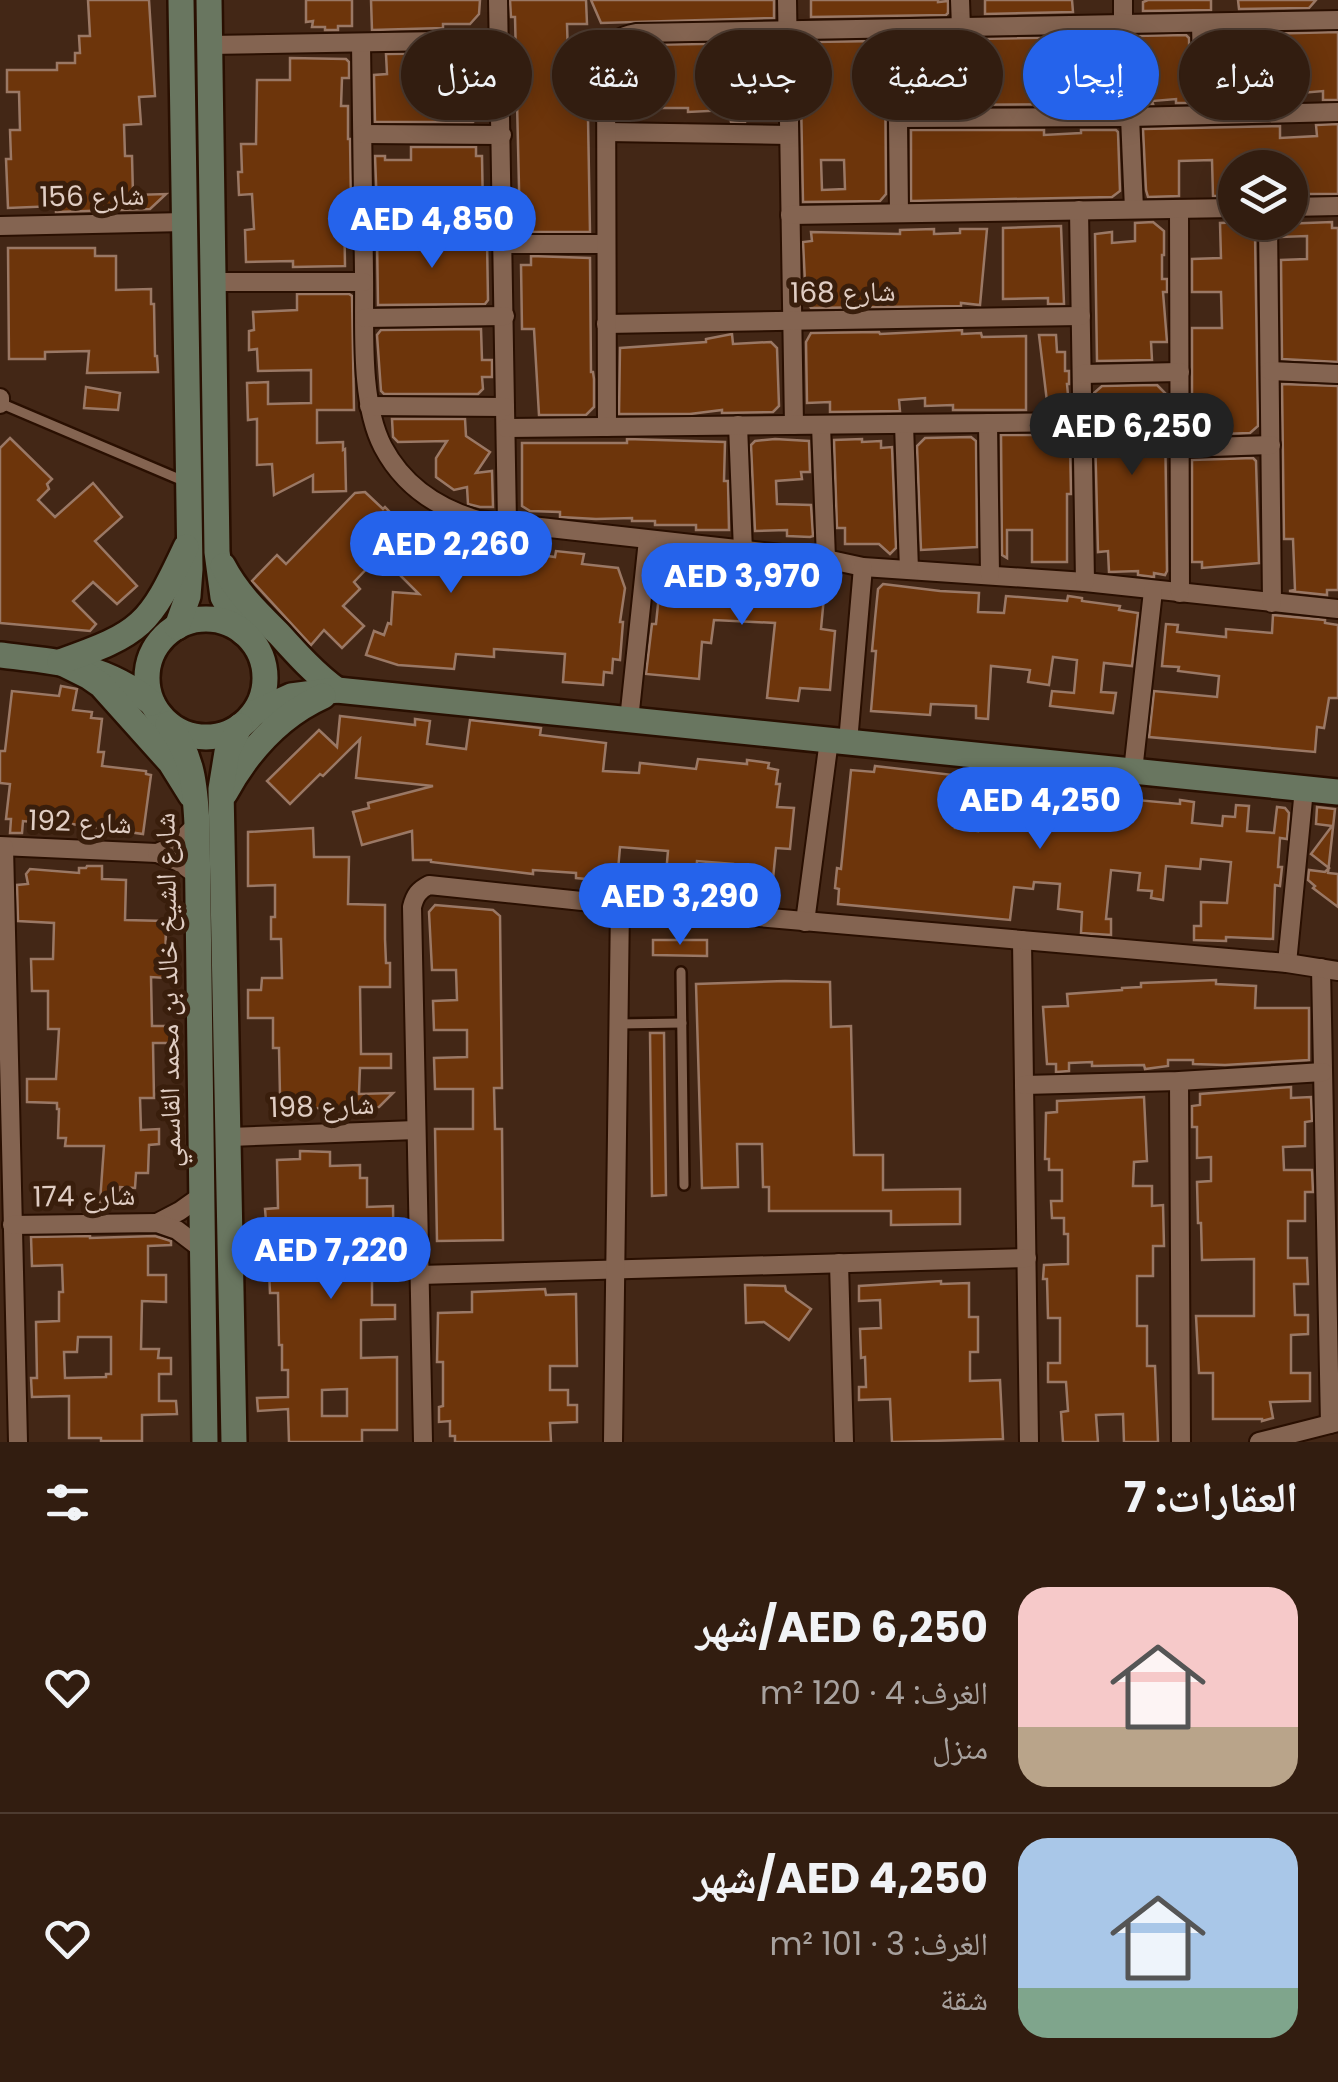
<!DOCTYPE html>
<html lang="ar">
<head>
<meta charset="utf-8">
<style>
	body { margin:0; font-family:Poppins,"Noto Naskh Arabic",sans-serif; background:#3a2619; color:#f1f3f6; direction:rtl; height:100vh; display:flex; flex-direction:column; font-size:38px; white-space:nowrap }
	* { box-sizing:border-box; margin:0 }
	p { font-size:32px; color:#a8a29f }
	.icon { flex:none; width:55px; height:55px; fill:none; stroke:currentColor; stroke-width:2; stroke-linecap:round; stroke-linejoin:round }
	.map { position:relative; height:1442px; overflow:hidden; direction:ltr }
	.drawer { display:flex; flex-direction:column; background:#321d10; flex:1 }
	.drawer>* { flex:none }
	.top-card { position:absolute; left:30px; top:30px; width:1280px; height:90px; direction:rtl; display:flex; gap:20px }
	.fabs { position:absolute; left:1218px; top:150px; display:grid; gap:20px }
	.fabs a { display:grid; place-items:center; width:90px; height:90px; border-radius:50%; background:#321d10; box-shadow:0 5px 25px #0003,0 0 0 2px #4d3b30; font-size:50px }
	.price { position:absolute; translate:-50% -85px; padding:0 22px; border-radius:35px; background:#2563eb; color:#fff; font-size:32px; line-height:65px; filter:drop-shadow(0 2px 5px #0008) }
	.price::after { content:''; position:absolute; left:50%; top:60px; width:30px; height:22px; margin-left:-15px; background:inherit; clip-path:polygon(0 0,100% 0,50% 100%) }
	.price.on { background:#222; color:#fff }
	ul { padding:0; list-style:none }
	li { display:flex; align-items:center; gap:30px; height:250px; padding:0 40px }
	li+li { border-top:2px solid #4d3b30 }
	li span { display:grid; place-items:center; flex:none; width:280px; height:200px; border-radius:30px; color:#555 }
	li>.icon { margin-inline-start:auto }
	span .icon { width:120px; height:120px; fill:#fffc; stroke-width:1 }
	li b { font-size:42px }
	h2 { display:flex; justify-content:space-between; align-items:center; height:120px; padding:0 40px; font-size:42px }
	.chip { padding:0 35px; border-radius:45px; background:#321d10; box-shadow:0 5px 25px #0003,0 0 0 2px #4d3b30; font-size:35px; line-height:90px }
	.chip.on { background:#2563eb; color:#fff }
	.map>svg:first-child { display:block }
</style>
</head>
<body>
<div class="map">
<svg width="1338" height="1442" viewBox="0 0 1338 1442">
	<rect width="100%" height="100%" fill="#432716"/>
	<g fill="#6d350b" stroke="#9a7865" stroke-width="2.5" fill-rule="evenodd">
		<polygon points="88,0 149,0 155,96 139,97 141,124 124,125 125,156 132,156 133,195 166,194 150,209 56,212 56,206 8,208 6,159 11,159 10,130 20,130 19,92 7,92 7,70 57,70 57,63 75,63 75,53 80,53 79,36 90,36"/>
		<polygon points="306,0 352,0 352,26 338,26 338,30 325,30 325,27 312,27 313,21 306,22"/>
		<polygon points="371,0 480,0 479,14 470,24 443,24 443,28 372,30"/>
		<polygon points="510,0 586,0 587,24 567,24 568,55 556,61 587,60 590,232 523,232 520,229 515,17 511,17"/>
		<polygon points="591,0 774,0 774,18 601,23"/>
		<polygon points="811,0 938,0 938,2 948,1 948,13 946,15 811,17"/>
		<polygon points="985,0 1072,0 1073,12 985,14"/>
		<polygon points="1148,0 1211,0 1211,10 1143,11 1143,2"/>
		<polygon points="1238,0 1316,0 1309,8 1239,9"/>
		<polygon points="1338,32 1338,100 1323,100 1323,91 1277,95 1277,101 1221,102 1221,88 1215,88 1214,35"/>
		<polygon points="1186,35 1189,38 1190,103 1176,103 1176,99 1152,101 1153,104 1130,104 922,105 922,101 910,101 910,72 915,72 915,41 945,41 945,76 980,75 978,39"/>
		<path d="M880,41L885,47L886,194L880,201L803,202L800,48H812V42ZM821,160H844L845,189L822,190Z"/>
		<polygon points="765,43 775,49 776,103 766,109 745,110 745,122 731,122 729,110 688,112 688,108 619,108 618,60 625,60 627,49 638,45"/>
		<polygon points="472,53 480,60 479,116 473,122 375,122 374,75 387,74 386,54"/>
		<polygon points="290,58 346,59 349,62 349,78 342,78 341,106 348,106 348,139 350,139 351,202 344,202 345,266 293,267 293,261 246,262 245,230 254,229 252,194 239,195 238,172 242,172 241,144 256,144 257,80 290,80"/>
		<polygon points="1338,124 1338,194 1290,194 1290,168 1235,168 1235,196 1213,196 1212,160 1179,161 1179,196 1148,197 1146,190 1143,129 1280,126 1280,138 1317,136 1316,125"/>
		<polygon points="911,130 1044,130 1044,135 1081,133 1081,130 1116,130 1118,132 1120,191 1112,197 911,201"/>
		<polygon points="411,147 476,147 476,156 482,156 483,212 381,213 377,209 375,156 385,156 385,160 411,160"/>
		<polygon points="1153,222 1164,231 1164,255 1162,255 1162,279 1167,279 1167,292 1163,292 1167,342 1151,342 1152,360 1097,361 1095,234 1112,232 1112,243 1135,241 1135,223"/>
		<polygon points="1244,222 1255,232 1258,426 1250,433 1192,435 1192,328 1222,328 1221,292 1192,292 1192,259 1221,258 1220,223"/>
		<polygon points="1332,222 1332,228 1338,228 1338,362 1282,359 1281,260 1307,259 1307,236 1281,237 1281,224"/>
		<polygon points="1061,226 1064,304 1048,304 1048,298 1003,299 1003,228"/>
		<polygon points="934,229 934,234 960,233 960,229 987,229 980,305 961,303 961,306 811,308 806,302 803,242 812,241 811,232 900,234 900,230"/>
		<polygon points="484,237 487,239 488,300 485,304 378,305 377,238"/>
		<polygon points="8,248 95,248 95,256 116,256 116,290 151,289 151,304 154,304 155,356 157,356 158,372 87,373 89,351 45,352 45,359 9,359"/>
		<polygon points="531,256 590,258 591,372 593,372 594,379 594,407 586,415 539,415 534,329 522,329 521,265 531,265"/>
		<polygon points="297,294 349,294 352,296 354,410 317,410 317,443 343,442 343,450 345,449 346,491 313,492 313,475 274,495 272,464 257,465 257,419 248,420 247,383 268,382 268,404 311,403 311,370 258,371 257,349 249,350 249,331 254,330 253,312 297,310"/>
		<polygon points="481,329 482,360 492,360 492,377 482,377 483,389 478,394 384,394 381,391 377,335 381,330"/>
		<polygon points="962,330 962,334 981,333 982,337 1026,336 1026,410 953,410 953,405 925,406 925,398 899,400 900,411 830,412 830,402 807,403 806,342 811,333 879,332 880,334"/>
		<polygon points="732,334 733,344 771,342 777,348 779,406 773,412 722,413 722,410 690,414 619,414 620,348 706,342 706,339"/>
		<polygon points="1039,335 1056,335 1057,352 1065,352 1065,371 1069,371 1069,384 1067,384 1068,395 1062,395 1063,410 1048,410"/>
		<polygon points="1282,384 1338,386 1338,590 1327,590 1327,595 1289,591 1295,590 1293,539 1284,539"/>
		<polygon points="1157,385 1167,395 1167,418 1165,416 1167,571 1165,575 1154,573 1154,577 1138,575 1138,571 1109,572 1108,551 1098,552 1094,393 1102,386"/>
		<polygon points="86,387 120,393 118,410 84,408"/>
		<polygon points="392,419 465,419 466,436 490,452 476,473 492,471 493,507 480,507 468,504 467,487 454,490 436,477 436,458 447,441 398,442 393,437"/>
		<polygon points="1001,435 1065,435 1070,440 1071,494 1067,494 1067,562 1032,562 1032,530 1007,530 1007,558 1002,555"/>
		<polygon points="971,437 976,441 977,547 921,550 917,446 925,438"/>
		<polygon points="10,438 52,479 47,484 49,489 38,500 55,517 93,483 122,517 95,541 137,586 117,604 93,582 73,601 96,624 90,631 0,623 0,448"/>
		<polygon points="627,439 725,442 724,481 728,481 729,530 696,530 696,525 655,525 655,521 632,521 632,518 596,519 560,517 560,512 530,511 522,506 522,443 627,443"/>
		<polygon points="775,439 809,441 810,472 801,472 802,479 776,481 777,504 811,505 813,536 810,537 787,536 787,530 755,531 751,445 755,441"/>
		<polygon points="862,439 862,442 881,441 881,448 892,447 896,548 890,554 879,544 845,544 845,528 837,528 834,440"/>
		<polygon points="1253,458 1256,461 1259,563 1202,568 1202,562 1192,562 1192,460"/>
		<polygon points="365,492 383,509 385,507 413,536 478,544 479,536 506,538 506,546 514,547 513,556 539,558 540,555 555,557 556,551 584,554 582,564 618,568 625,588 620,622 623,622 620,660 613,659 612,673 604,672 603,685 563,682 565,654 494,649 494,657 456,654 454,669 398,665 366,655 374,631 384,635 388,623 391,624 393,592 419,594 380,555 354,582 360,589 343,606 364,626 342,648 324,630 311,645 252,581 277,555 286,564 355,493"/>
		<polygon points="662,565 711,570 710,587 762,591 763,575 785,577 785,583 825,586 821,629 835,631 830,690 800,688 798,701 767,698 775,623 714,620 711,643 702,642 699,679 646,674 652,624 656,624"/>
		<polygon points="883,584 940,591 979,593 978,612 1004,613 1006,596 1067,601 1068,596 1082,598 1082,601 1120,606 1119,610 1138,613 1132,666 1104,663 1101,692 1116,693 1113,713 1050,706 1052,691 1074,693 1077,660 1053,657 1049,685 1028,682 1030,670 991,666 988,719 976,718 976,706 931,704 930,715 871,711 876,651 872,651 875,619 878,589"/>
		<polygon points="1273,615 1325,620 1325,623 1338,625 1338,698 1329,698 1324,728 1317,727 1315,752 1149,737 1154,691 1217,697 1219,676 1178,671 1179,667 1162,666 1166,624 1178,625 1177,632 1226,637 1226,629 1272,633"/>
		<polygon points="61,686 77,689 73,710 92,712 91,718 102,719 98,752 104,752 102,766 146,771 146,774 151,775 143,834 43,820 43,823 23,821 22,833 10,833 11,819 6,819 10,784 0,783 0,751 5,751 12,691 59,696"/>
		<polygon points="340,716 415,725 415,719 430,721 427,744 466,749 470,720 541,728 540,735 606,743 603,771 639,773 640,763 696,769 698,759 747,764 747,760 769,763 768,768 778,770 776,784 780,784 777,807 794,808 790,849 776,848 773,879 732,875 733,864 697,861 695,887 665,885 668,851 620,847 617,882 576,878 576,873 533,870 533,874 431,862 431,860 413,860 412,831 362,845 353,812 369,808 368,803 433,786 356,778 360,739 323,776 320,774 290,804 267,781 319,730 337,747"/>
		<path d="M875,766L979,778L977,794L1017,798L1019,781L1071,786L1069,807L1136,814L1137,800L1180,804V800L1194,802L1192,823L1222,826L1223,816L1235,817L1236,805L1249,806L1247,831L1274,833L1277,807L1285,808L1289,813L1287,839L1280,838L1278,867H1282L1280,886L1275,885L1273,939L1226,937V941L1194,940V926H1201V902L1227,903L1231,862L1201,859L1200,869L1166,866L1163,900L1151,898L1152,891L1138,890L1140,873L1111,870L1106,919H1111V935L1081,933L1082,912L1058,909L1060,884L1034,882L1033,889L1014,887L1010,920L838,904L839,889L835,888L837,868L841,869L851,770L874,772ZM958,803L981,806L978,831L955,828Z"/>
		<polygon points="1317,807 1335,809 1328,873 1338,874 1338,907 1313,888 1315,886 1308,880 1309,870 1325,872 1329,868 1311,854 1332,826 1316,824"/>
		<polygon points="313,828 314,857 349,857 348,904 385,905 385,939 386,963 390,963 390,987 360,987 361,1054 391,1054 391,1068 360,1068 359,1094 393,1093 379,1107 270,1109 270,1095 280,1095 279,1048 273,1048 273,1018 248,1018 248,990 261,990 262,978 282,978 281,939 271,939 271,917 275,917 275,885 248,886 248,832"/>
		<polygon points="87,866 102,866 102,879 126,880 125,920 166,921 165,978 151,977 152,1026 175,1026 176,1043 153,1043 154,1098 140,1098 141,1130 159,1129 159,1144 149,1145 148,1173 136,1173 135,1188 120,1187 119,1202 100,1202 104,1146 65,1146 66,1138 58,1138 59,1109 57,1109 57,1103 27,1102 27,1079 56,1079 59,1029 48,1029 48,991 32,991 31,959 53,959 54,923 18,921 17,885 28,884 26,874 30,869 79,873 79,868 86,868"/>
		<polygon points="435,905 493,910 500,916 502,1088 494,1088 495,1129 502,1129 503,1240 437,1241 435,1129 473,1129 473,1089 435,1089 434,1058 467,1057 467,1030 434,1030 433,1001 457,1000 456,970 432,970 429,912"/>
		<polygon points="653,940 707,940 707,956 653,955"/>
		<polygon points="1216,980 1216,984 1256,986 1255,1008 1309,1008 1309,1060 1225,1065 1193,1064 1193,1060 1168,1060 1168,1066 1145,1069 1144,1065 1092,1066 1092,1062 1069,1063 1069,1071 1056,1072 1056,1064 1047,1064 1043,1007 1068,1006 1067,994 1122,990 1122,988 1141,987 1141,983"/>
		<polygon points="785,981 830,982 831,1027 851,1026 854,1155 883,1155 883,1190 960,1189 960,1224 891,1225 891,1211 769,1211 769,1187 763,1187 762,1144 737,1144 738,1187 702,1188 696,984"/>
		<polygon points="650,1033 664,1033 666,1195 652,1196"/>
		<polygon points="1291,1087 1291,1098 1311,1097 1312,1121 1305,1122 1305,1146 1283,1147 1284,1170 1312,1170 1313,1192 1305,1192 1305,1221 1288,1221 1288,1258 1307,1258 1308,1284 1294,1284 1295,1315 1308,1315 1308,1334 1291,1335 1291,1373 1310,1373 1310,1401 1270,1402 1273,1418 1262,1421 1262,1419 1213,1419 1213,1373 1199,1373 1196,1316 1254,1316 1254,1259 1202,1260 1201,1223 1198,1223 1197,1182 1211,1181 1211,1157 1197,1158 1197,1127 1192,1127 1192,1106 1200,1105 1200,1094"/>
		<polygon points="1144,1097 1147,1161 1134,1162 1133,1186 1152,1186 1152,1206 1163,1205 1164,1246 1153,1246 1153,1276 1137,1276 1137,1326 1147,1326 1147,1366 1155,1366 1158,1442 1124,1442 1123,1414 1096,1415 1098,1442 1063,1442 1061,1412 1068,1411 1066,1382 1048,1382 1048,1363 1060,1363 1060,1318 1048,1318 1047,1279 1043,1279 1044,1265 1068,1264 1068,1234 1064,1234 1064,1218 1052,1218 1051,1201 1062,1201 1062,1170 1049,1170 1049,1159 1045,1159 1046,1113 1057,1112 1057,1101"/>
		<path d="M300,1151L330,1152V1166L360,1165V1178H367V1207L393,1206L394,1277H372V1305H395V1319L361,1320V1358L397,1357V1430H362V1442H289L288,1409L258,1411L257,1398L288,1397V1370H282V1345H279L278,1293H270L269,1270H280L279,1220L266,1221L265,1209L278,1208L277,1160L300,1159ZM347,1389V1416H322V1390Z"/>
		<path d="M90,1236V1238L155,1236L171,1241V1245L148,1246V1275H166V1302L142,1301L141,1349H159L158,1358H171V1374H159V1401H176L177,1414L142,1415V1441H101V1438H69V1396L32,1397L31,1378H37L36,1322L59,1321V1292H63L62,1265L32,1266L31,1237ZM78,1337H111V1374H106V1377L65,1378L64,1352H77Z"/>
		<polygon points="941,1281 941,1284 969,1283 969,1317 978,1317 978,1352 970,1352 970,1381 1000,1380 1003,1439 892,1442 890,1399 859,1400 859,1387 866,1387 865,1357 861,1358 860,1329 881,1328 880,1300 859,1301 859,1286"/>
		<polygon points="745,1285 785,1286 786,1291 811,1309 789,1340 764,1322 746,1323"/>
		<polygon points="545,1289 546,1295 576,1294 577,1366 550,1366 550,1390 568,1390 568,1405 577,1405 577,1422 550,1423 551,1442 455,1442 455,1436 450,1436 450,1421 439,1422 439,1407 443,1406 443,1362 437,1362 438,1313 472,1312 472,1292"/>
	</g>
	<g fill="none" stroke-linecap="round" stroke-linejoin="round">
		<g stroke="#290f01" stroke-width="14">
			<g id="lane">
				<polyline points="0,403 186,482"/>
				<polyline points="681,972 684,1185"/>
				<polyline points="618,1024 682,1023"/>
			</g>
		</g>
		<g stroke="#290f01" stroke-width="22">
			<g id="street">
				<polyline points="498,0 507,523"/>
				<polyline points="787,0 794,425"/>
				<polyline points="960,0 961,28"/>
				<polyline points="1123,0 1123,24"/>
				<polyline points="1201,23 1203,115"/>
				<polyline points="897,30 899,213"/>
				<path d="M361,43C362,119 363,196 364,273C365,325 359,401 383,447C403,485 437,508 478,520L826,559L863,567L1085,582L1338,609"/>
				<polyline points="209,45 499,40"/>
				<polyline points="1130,117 1134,209"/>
				<polyline points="898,118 1130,117 1338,112"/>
				<polyline points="607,132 789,135"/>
				<polyline points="363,134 502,135"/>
				<polyline points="1290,207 1338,206"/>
				<polyline points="1179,209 1180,593"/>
				<polyline points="1079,210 1085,582"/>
				<polyline points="790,215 1235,208"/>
				<polyline points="1268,222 1272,603"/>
				<polyline points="0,226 185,222"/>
				<polyline points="363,226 503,224"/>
				<polyline points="504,244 606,244"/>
				<polyline points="213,282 364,282"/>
				<polyline points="365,318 505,316"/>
				<polyline points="606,324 1081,316"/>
				<polyline points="1270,371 1338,374"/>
				<polyline points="1082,374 1180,372"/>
				<polyline points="0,398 0,404"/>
				<polyline points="369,406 505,407"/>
				<polyline points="988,423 990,575"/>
				<polyline points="904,424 909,570"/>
				<polyline points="738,425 743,551"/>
				<polyline points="821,425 826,559"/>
				<path d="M607,427L606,57C610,41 621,36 636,33L1338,20"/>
				<polyline points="506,428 1083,422"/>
				<polyline points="1180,448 1271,445"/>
				<polyline points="629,720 648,540"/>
				<polyline points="848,742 863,567"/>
				<polyline points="1133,771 1153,591"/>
				<polyline points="0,846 157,853 179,862 198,876"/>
				<polyline points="4,847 18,1442"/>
				<polyline points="157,853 176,845 197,824"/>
				<polyline points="805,922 829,740"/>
				<polyline points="1022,940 1029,1442"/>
				<polyline points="1287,963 1304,789"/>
				<polyline points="1321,968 1330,1424"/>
				<polyline points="1179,1081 1181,1442"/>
				<polyline points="1024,1085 1179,1081 1323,1072"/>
				<polyline points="230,1137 416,1130"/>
				<polyline points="157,1223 180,1211 201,1196"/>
				<polyline points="12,1225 157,1223 177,1230 202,1249"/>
				<polyline points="839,1263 844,1442"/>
				<polyline points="419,1275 1027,1258"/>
				<path d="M423,1442L412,907C415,895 419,890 429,885L620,905L1287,963L1338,971"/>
				<polyline points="613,1442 620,905"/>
				<polyline points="1259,1442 1338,1422"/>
			</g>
		</g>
		<g stroke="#290f01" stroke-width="30">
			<g id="secondary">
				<polyline points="209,0 217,552 223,597 243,632"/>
				<path d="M223,566C237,593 258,613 279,634C297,654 315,674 337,690"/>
				<circle cx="206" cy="678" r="59"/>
				<polyline points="177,627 188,596 190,569 181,0"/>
				<path d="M0,655C59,662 103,664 152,703"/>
				<polyline points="60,662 88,676 101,685 171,763 191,795"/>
				<path d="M60,662C142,633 149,626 186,547"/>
				<polyline points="254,713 291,696 337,690 1338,792"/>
				<path d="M168,724C193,755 195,787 197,824L205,1442"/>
				<path d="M225,793C248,751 279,716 323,696"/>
				<polyline points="234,1442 221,789 227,752 240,726"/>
			</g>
		</g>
		<use href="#lane" stroke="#846451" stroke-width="9"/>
		<use href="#street" stroke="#846451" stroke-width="18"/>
		<use href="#secondary" stroke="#697660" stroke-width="25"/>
	</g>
	<g text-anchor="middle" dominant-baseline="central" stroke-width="10" stroke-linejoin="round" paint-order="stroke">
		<g font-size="28" fill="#e0cdc3" stroke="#391e0c">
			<text transform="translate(92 196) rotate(-1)">شارع 156</text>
			<text transform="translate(843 292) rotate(-1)">شارع 168</text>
			<text transform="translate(80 822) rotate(2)">شارع 192</text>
			<text transform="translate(168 990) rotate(-91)">شارع الشيخ خالد بن محمد القاسمي</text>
			<text transform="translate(322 1106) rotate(-2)">شارع 198</text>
			<text transform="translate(84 1196) rotate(-1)">شارع 174</text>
		</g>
	</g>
</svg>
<div class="fabs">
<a><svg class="icon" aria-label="layers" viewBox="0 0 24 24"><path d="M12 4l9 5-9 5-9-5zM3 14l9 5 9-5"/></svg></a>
</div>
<b class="price" style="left:432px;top:271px">AED 4,850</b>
<b class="price on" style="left:1132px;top:478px">AED 6,250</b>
<b class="price" style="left:451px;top:596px">AED 2,260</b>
<b class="price" style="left:742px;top:628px">AED 3,970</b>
<b class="price" style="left:1040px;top:852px">AED 4,250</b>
<b class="price" style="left:680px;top:948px">AED 3,290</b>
<b class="price" style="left:331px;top:1302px">AED 7,220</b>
<div class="top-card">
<a class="chip">شراء</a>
<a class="chip on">إيجار</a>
<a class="chip">تصفية</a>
<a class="chip">جديد</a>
<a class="chip">شقة</a>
<a class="chip">منزل</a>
</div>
</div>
<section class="drawer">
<h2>العقارات: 7<svg class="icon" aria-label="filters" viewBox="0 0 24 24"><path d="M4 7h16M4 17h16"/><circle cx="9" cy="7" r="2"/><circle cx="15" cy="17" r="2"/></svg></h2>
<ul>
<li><span style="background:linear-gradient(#f6c9c9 70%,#b9a48a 0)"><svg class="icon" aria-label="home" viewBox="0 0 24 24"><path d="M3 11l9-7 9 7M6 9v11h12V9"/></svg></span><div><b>AED 6,250/شهر</b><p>الغرف: 4 · 120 m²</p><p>منزل</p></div><svg class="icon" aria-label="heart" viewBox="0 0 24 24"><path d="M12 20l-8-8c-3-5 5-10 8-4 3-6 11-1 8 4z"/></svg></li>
<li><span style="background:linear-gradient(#a9c7e8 75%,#7fa58c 0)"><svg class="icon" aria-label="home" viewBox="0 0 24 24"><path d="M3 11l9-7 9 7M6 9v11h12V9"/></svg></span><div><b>AED 4,250/شهر</b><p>الغرف: 3 · 101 m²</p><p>شقة</p></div><svg class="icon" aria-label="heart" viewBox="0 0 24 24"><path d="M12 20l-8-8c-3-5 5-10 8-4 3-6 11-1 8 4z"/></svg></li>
</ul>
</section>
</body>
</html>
